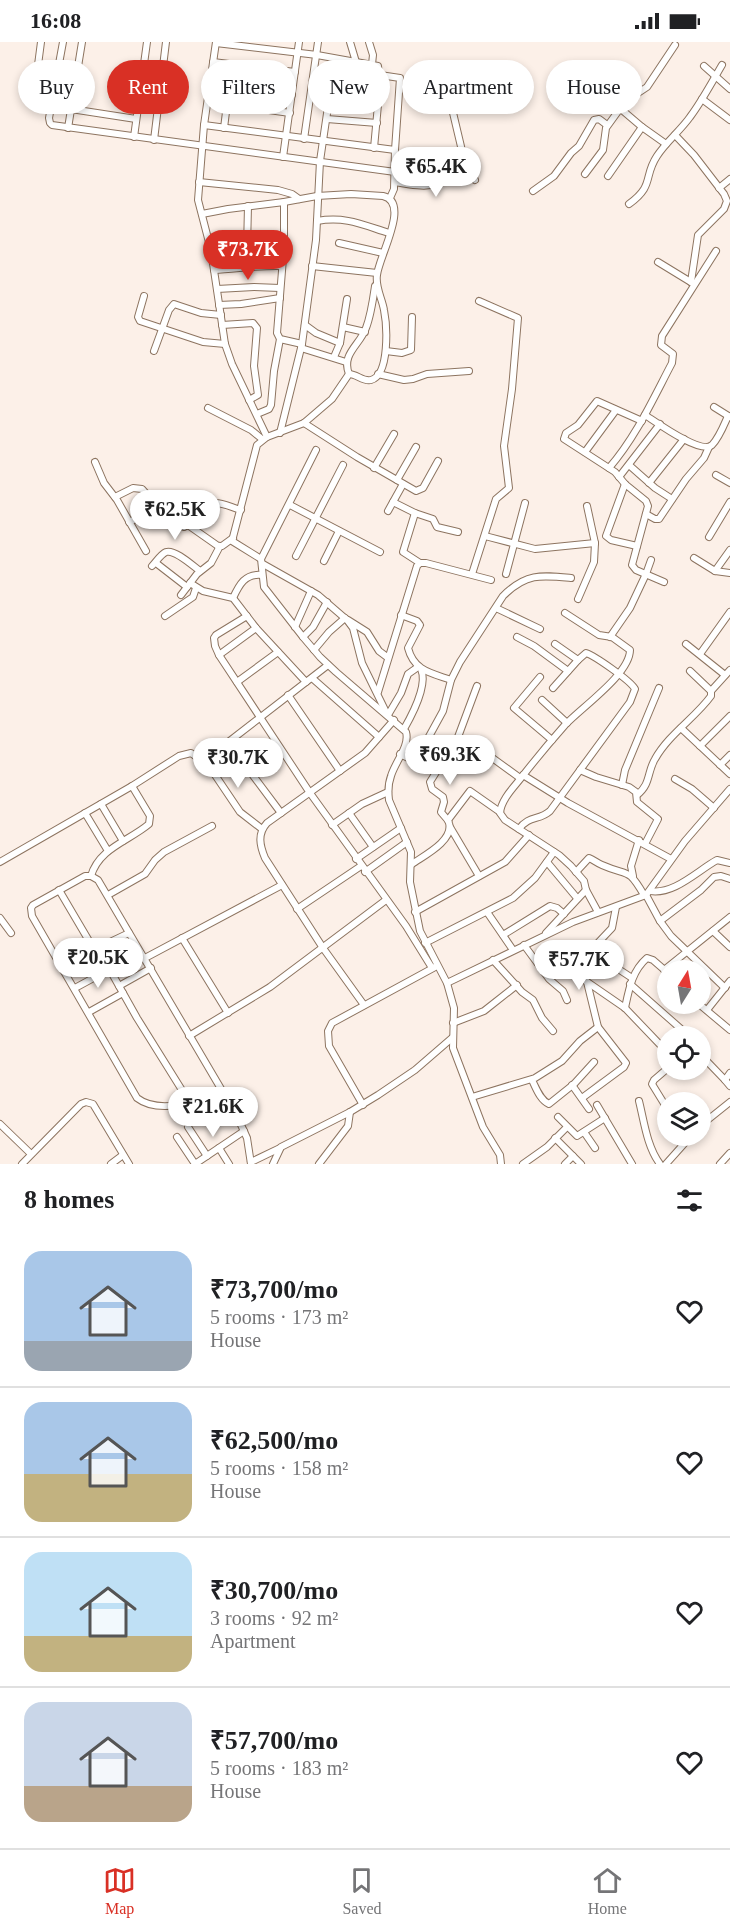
<!DOCTYPE html>
<html lang="en">
<head>
<meta charset="utf-8">
<style>
	body { margin:0; font-family:"Times New Roman",serif; background:#f6f6f6; color:#202124; height:100vh; display:flex; flex-direction:column; font-size:22px; white-space:nowrap }
	* { box-sizing:border-box; margin:0 }
	p { font-size:20px; color:#757577 }
	.icon { flex:none; width:33px; height:33px; fill:none; stroke:currentColor; stroke-width:2; stroke-linecap:round; stroke-linejoin:round }
	.map { position:relative; height:1122px; overflow:hidden }
	.sheet { display:flex; flex-direction:column; background:#fff; flex:1 }
	.sheet>* { flex:none }
	.hud { position:absolute; left:18px; top:18px; width:694px; height:54px; display:flex; gap:12px }
	.needle { width:39px; rotate:11deg }
	.fabs { position:absolute; left:657px; top:918px; display:grid; gap:12px }
	.fabs a { display:grid; place-items:center; width:54px; height:54px; border-radius:50%; background:#fff; box-shadow:0 3px 9px #0003; font-size:30px }
	.price { position:absolute; translate:-50% -51px; padding:0 14px; border-radius:21px; background:#fff; color:#222; font-size:20px; line-height:39px; filter:drop-shadow(0 2px 3px #0008) }
	.price::after { content:''; position:absolute; left:50%; top:36px; width:18px; height:14px; margin-left:-9px; background:inherit; clip-path:polygon(0 0,100% 0,50% 100%) }
	.price.on { background:#d93025; color:#fff }
	ul { padding:0; list-style:none }
	li { display:flex; align-items:center; gap:18px; height:150px; padding:0 24px }
	li+li { border-top:2px solid #e0e0e0 }
	li span { display:grid; place-items:center; flex:none; width:168px; height:120px; border-radius:18px; color:#555 }
	li>.icon { margin-inline-start:auto }
	span .icon { width:72px; height:72px; fill:#fffc; stroke-width:1 }
	li b { font-size:26px }
	h2 { display:flex; justify-content:space-between; align-items:center; height:72px; padding:0 24px; font-size:26px }
	.chip { padding:0 21px; border-radius:27px; background:#fff; box-shadow:0 3px 9px #0003; font-size:21px; line-height:54px }
	.chip.on { background:#d93025; color:#fff }
	.status { display:flex; justify-content:space-between; align-items:center; height:42px; padding:0 30px; background:#fff; direction:ltr }
	.status svg { height:16px; fill:currentColor }
	.tabs { display:flex; justify-content:space-around; align-items:center; height:84px; border-top:2px solid #e0e0e0; background:#fff; font-size:16px; color:#757577 }
	.tabs a { display:grid; justify-items:center; gap:3px }
	.tabs .on { color:#d93025 }
	.map>svg:first-child { display:block }
</style>
</head>
<body>
<div class="status"><b>16:08</b><svg viewBox="0 0 49 12"><path d="M0 12V9h3v3zM5 12V6h3v6zM10 12V3h3v9zM15 12V0h3v12zM26 1h20v11H26zM47 4h2v5h-2z"/></svg></div>
<div class="map">
<svg width="730" height="1122" viewBox="0 0 730 1122">
	<rect width="100%" height="100%" fill="#fcf0e8"/>
	<g fill="none" stroke-linecap="round" stroke-linejoin="round">
		<g stroke="#8d7460" stroke-width="8">
			<g id="street">
				<polyline points="41,0 38,23 57,29"/>
				<polyline points="63,0 49,76 50,81 52,83 395,130"/>
				<polyline points="216,0 204,83 198,158 211,208 225,302 232,322 267,395"/>
				<polyline points="350,0 356,20"/>
				<polyline points="369,0 373,13 372,22"/>
				<polyline points="216,1 317,13 378,24 380,41 374,106"/>
				<polyline points="213,20 295,30"/>
				<polyline points="704,24 730,47"/>
				<polyline points="380,33 400,36 395,108 394,147 390,156"/>
				<polyline points="333,35 380,41"/>
				<polyline points="229,44 292,53"/>
				<polyline points="702,57 730,78"/>
				<polyline points="330,58 378,63"/>
				<polyline points="450,58 463,113 475,138"/>
				<polyline points="227,62 290,71"/>
				<polyline points="71,67 136,77"/>
				<polyline points="622,68 632,55 647,45 675,3"/>
				<polyline points="327,77 377,81"/>
				<polyline points="204,83 395,108"/>
				<polyline points="68,86 82,0"/>
				<polyline points="224,86 232,22"/>
				<polyline points="675,93 694,113 724,152 727,159 724,167 698,193 691,240"/>
				<polyline points="134,95 147,0"/>
				<polyline points="304,97 318,0"/>
				<polyline points="154,98 166,0"/>
				<polyline points="283,115 299,0"/>
				<polyline points="585,132 603,108 606,86 619,68 622,68 642,85 666,102"/>
				<polyline points="608,134 642,85"/>
				<polyline points="199,140 278,148 292,152 299,157"/>
				<path d="M395,140C434,147 435,145 469,125"/>
				<polyline points="719,146 730,137"/>
				<polyline points="533,149 554,134 571,111 579,104 594,78 599,77 607,83"/>
				<polyline points="284,160 284,204 277,291 280,297 302,302"/>
				<path d="M629,162C655,143 643,135 657,114C666,100 680,89 690,75C702,59 712,40 722,23"/>
				<path d="M202,172L228,167L284,160L317,154L351,152L383,154C411,160 379,214 377,233C375,245 382,256 384,268C387,283 390,333 371,338C363,340 357,332 349,332L332,357L304,381L267,395L257,403L232,499L261,517L264,545L303,595L320,615L336,630L406,690C410,704 395,720 391,734C388,742 388,750 389,758L411,810L410,840L420,889L447,941L454,966L453,1006L483,1085L500,1113L501,1122"/>
				<path d="M317,179C346,174 363,183 389,191"/>
				<polyline points="339,201 383,211"/>
				<polyline points="247,206 248,164"/>
				<polyline points="211,208 247,206 283,212"/>
				<polyline points="658,220 694,242"/>
				<polyline points="312,224 377,231"/>
				<path d="M214,228C236,227 261,223 282,224"/>
				<polyline points="217,247 254,245 280,246"/>
				<polyline points="144,254 138,275 140,279 203,300 225,302"/>
				<polyline points="219,263 241,262 280,256"/>
				<polyline points="222,283 253,281 257,286 254,324 258,353 249,358"/>
				<polyline points="305,283 316,291 340,301"/>
				<polyline points="343,285 365,290"/>
				<polyline points="301,306 346,320"/>
				<polyline points="154,309 169,268 174,262 201,271 221,273"/>
				<polyline points="386,309 402,311 411,308 412,275"/>
				<polyline points="334,315 340,301 347,257"/>
				<path d="M349,332C341,312 360,303 366,286C371,273 373,258 375,244"/>
				<polyline points="378,332 404,338 413,337 427,332 469,329"/>
				<polyline points="714,365 730,375"/>
				<polyline points="208,366 251,388 262,397"/>
				<polyline points="257,372 269,367 271,363 274,329 280,297"/>
				<path d="M645,373C656,380 701,413 712,403C719,396 724,383 728,374"/>
				<polyline points="642,379 597,359 578,383 566,391 564,397 615,430 625,442 646,459 648,464 632,523 636,528 664,540"/>
				<polyline points="304,381 357,415 416,449 423,446 438,419"/>
				<polyline points="280,391 302,302 316,198 320,119 335,17"/>
				<polyline points="585,410 616,368"/>
				<polyline points="95,420 104,441 117,458 146,509"/>
				<polyline points="629,423 655,446 672,457"/>
				<polyline points="374,426 394,392"/>
				<path d="M609,426C636,395 653,357 672,321L673,312L661,303L662,294L716,209"/>
				<polyline points="716,433 730,441"/>
				<polyline points="619,435 660,382"/>
				<polyline points="397,438 416,405"/>
				<polyline points="649,441 684,397"/>
				<polyline points="625,442 606,494 611,498 637,504"/>
				<polyline points="115,455 133,446 142,447 160,467"/>
				<polyline points="393,460 415,471 433,477 437,485 458,490"/>
				<polyline points="290,463 380,510"/>
				<polyline points="388,469 403,442"/>
				<polyline points="415,471 403,510 420,521"/>
				<polyline points="646,472 655,477 659,477 686,437 704,416 709,405"/>
				<path d="M129,480L158,467C168,471 172,483 184,485C191,482 194,478 198,472C213,454 221,462 241,468"/>
				<polyline points="188,483 218,504 222,504 233,496"/>
				<polyline points="485,494 535,507 595,501"/>
				<polyline points="709,495 730,460"/>
				<polyline points="296,514 343,423"/>
				<polyline points="694,516 715,529 730,531"/>
				<polyline points="261,517 316,408"/>
				<polyline points="324,519 339,489"/>
				<polyline points="156,521 187,545"/>
				<polyline points="263,522 318,553 347,578 353,586 362,621 385,668"/>
				<path d="M152,524C156,520 161,512 166,510C175,507 193,524 200,529"/>
				<polyline points="715,529 730,508"/>
				<polyline points="472,532 496,457 509,446 504,404 512,347 518,276 479,259"/>
				<polyline points="506,532 525,461"/>
				<polyline points="190,541 203,549 233,556 256,586 306,640"/>
				<polyline points="181,553 197,532 211,521 220,504"/>
				<path d="M233,556C239,543 245,531 262,533"/>
				<polyline points="578,557 594,520 595,501 587,464"/>
				<polyline points="496,566 540,587"/>
				<path d="M565,571L599,593L612,595L630,608C630,632 582,665 565,683C550,700 535,718 521,736C513,746 501,758 500,771L505,778L559,813L571,824L584,839L586,848L598,870"/>
				<path d="M401,573L417,579L420,583L408,606C414,629 431,631 451,638"/>
				<polyline points="165,574 193,555 196,546"/>
				<polyline points="247,574 216,593 214,596 215,604 219,613 310,751 406,884 432,926"/>
				<polyline points="348,578 367,590 379,609 387,615"/>
				<polyline points="295,585 311,549"/>
				<polyline points="303,595 313,585 327,560"/>
				<polyline points="517,595 534,604 568,629"/>
				<polyline points="610,595 630,566 646,532 651,518"/>
				<polyline points="555,602 578,618"/>
				<polyline points="686,602 725,633"/>
				<polyline points="314,608 329,590 345,576"/>
				<polyline points="700,612 730,570"/>
				<polyline points="219,613 256,586"/>
				<polyline points="540,635 514,666 552,698"/>
				<polyline points="312,636 379,695"/>
				<polyline points="237,640 278,610"/>
				<polyline points="711,649 730,628"/>
				<polyline points="378,650 417,524 420,521 426,521 491,538"/>
				<polyline points="288,653 340,729"/>
				<polyline points="542,658 567,681"/>
				<polyline points="388,673 401,651 408,632 418,625"/>
				<polyline points="681,686 730,732"/>
				<path d="M404,687C412,673 428,643 421,627"/>
				<polyline points="228,700 281,771"/>
				<polyline points="700,704 730,674"/>
				<path d="M400,712L408,716H413L426,700L443,669L451,638L460,620L503,554C526,531 541,533 571,536"/>
				<polyline points="491,715 520,736"/>
				<polyline points="205,718 240,770 262,787"/>
				<polyline points="720,723 730,713"/>
				<polyline points="580,728 596,735 629,745 636,750 637,760 658,777 645,802"/>
				<polyline points="523,733 568,761 671,817"/>
				<polyline points="675,737 692,747 714,766"/>
				<polyline points="622,743 625,728 659,646"/>
				<path d="M637,753C651,742 647,730 655,717C669,692 695,676 711,654V649L690,629"/>
				<polyline points="101,762 123,799"/>
				<polyline points="85,771 108,809"/>
				<polyline points="349,771 373,805"/>
				<polyline points="448,778 470,749 500,770"/>
				<polyline points="332,783 362,762 388,750"/>
				<polyline points="450,785 479,834"/>
				<path d="M519,787C529,773 539,779 550,769L630,660L635,647C631,639 595,614 586,611L578,618L553,646"/>
				<polyline points="356,817 401,786"/>
				<polyline points="0,820 132,744 179,714 191,711 201,718 209,715 328,623"/>
				<polyline points="547,820 577,856"/>
				<path d="M412,822C423,814 454,799 449,781C448,777 443,773 441,770L444,760L443,755L432,747L430,740L458,695L477,644"/>
				<polyline points="365,830 407,800"/>
				<path d="M576,830L589,816C594,818 597,821 602,823C629,835 627,824 644,853"/>
				<path d="M91,834C99,806 129,799 149,782L150,774L132,744"/>
				<polyline points="633,834 631,824 639,798"/>
				<polyline points="59,848 92,904"/>
				<path d="M650,849C674,853 697,829 717,818L730,821"/>
				<polyline points="108,853 145,832 155,818 164,810 212,784"/>
				<polyline points="646,853 660,879 671,894 725,946"/>
				<polyline points="616,865 612,886 577,923 576,930 580,935 625,966 668,1011"/>
				<polyline points="297,867 361,824"/>
				<polyline points="415,870 505,820 529,793"/>
				<polyline points="487,870 513,908"/>
				<polyline points="0,876 11,891"/>
				<polyline points="660,879 701,848 714,835 721,834 730,837"/>
				<polyline points="713,889 730,905"/>
				<polyline points="546,891 586,848"/>
				<polyline points="503,893 550,864 557,866 564,872"/>
				<polyline points="182,896 228,971"/>
				<polyline points="425,901 513,856 535,836 554,810"/>
				<polyline points="96,903 137,976 190,1061"/>
				<polyline points="524,903 549,937 563,949 567,958"/>
				<polyline points="591,909 632,936"/>
				<polyline points="145,916 282,843"/>
				<polyline points="493,918 522,950 533,958 542,976 553,989"/>
				<polyline points="59,920 80,908 110,900 129,891"/>
				<polyline points="664,928 730,875"/>
				<polyline points="447,941 573,880 646,853 685,799 730,747"/>
				<polyline points="630,942 689,994"/>
				<polyline points="119,944 151,926"/>
				<polyline points="75,946 110,927"/>
				<polyline points="699,962 730,988"/>
				<path d="M364,963L323,906L265,816C260,804 257,792 267,781L365,711L394,678"/>
				<path d="M625,966C629,947 632,929 647,916L653,918L668,931"/>
				<polyline points="707,968 730,939"/>
				<polyline points="89,970 123,951"/>
				<polyline points="453,981 484,969 517,943"/>
				<polyline points="189,994 270,945 386,858"/>
				<polyline points="700,1012 725,1038"/>
				<polyline points="668,1026 654,1038 652,1042 668,1068"/>
				<polyline points="730,1031 725,1038 730,1044"/>
				<path d="M532,1038C536,1046 540,1058 549,1062L574,1042L594,1020"/>
				<polyline points="572,1043 589,1067"/>
				<path d="M222,1050C200,1059 159,1073 137,1056L32,874L31,866L33,863L85,834H91L98,838L237,1074L247,1096L251,1122"/>
				<polyline points="472,1055 535,1036 562,1019 580,999 598,985"/>
				<polyline points="582,1056 624,1025 626,1021 598,985 587,940"/>
				<path d="M639,1059C644,1079 647,1105 660,1122"/>
				<polyline points="363,1063 329,1004 328,989 332,981 435,925"/>
				<polyline points="597,1063 632,1122"/>
				<polyline points="558,1075 577,1094 605,1076"/>
				<polyline points="0,1082 31,1112"/>
				<polyline points="700,1084 730,1060"/>
				<polyline points="188,1085 207,1114"/>
				<polyline points="584,1090 595,1106"/>
				<polyline points="177,1095 195,1122"/>
				<polyline points="555,1096 581,1122"/>
				<polyline points="219,1106 229,1122"/>
				<polyline points="251,1120 280,1106"/>
				<polyline points="22,1122 81,1062 86,1060 93,1062 129,1122"/>
				<polyline points="111,1122 123,1113"/>
				<polyline points="195,1122 244,1089"/>
				<polyline points="273,1122 281,1105 350,1070 378,1053 415,1028 452,996"/>
				<polyline points="319,1122 348,1084 350,1070"/>
				<polyline points="523,1122 547,1105 567,1085"/>
				<polyline points="565,1122 573,1114"/>
				<polyline points="666,1122 691,1094"/>
				<polyline points="720,1122 730,1111"/>
			</g>
		</g>
		<use href="#street" stroke="#fff" stroke-width="6"/>
	</g>
</svg>
<div class="fabs">
<a><svg class="needle" viewBox="-14 -14 28 28"><path d="M0-13l5 13h-10z" fill="#e53935"/><path d="M0 13l5-13h-10z" fill="#757577"/></svg></a>
<a><svg class="icon" aria-label="locate" viewBox="0 0 24 24"><circle cx="12" cy="12" r="6"/><path d="M12 2v4M12 18v4M2 12h4M18 12h4"/></svg></a>
<a><svg class="icon" aria-label="layers" viewBox="0 0 24 24"><path d="M12 4l9 5-9 5-9-5zM3 14l9 5 9-5"/></svg></a>
</div>
<b class="price" style="left:436px;top:156px">₹65.4K</b>
<b class="price on" style="left:248px;top:239px">₹73.7K</b>
<b class="price" style="left:175px;top:499px">₹62.5K</b>
<b class="price" style="left:450px;top:744px">₹69.3K</b>
<b class="price" style="left:238px;top:747px">₹30.7K</b>
<b class="price" style="left:98px;top:947px">₹20.5K</b>
<b class="price" style="left:579px;top:949px">₹57.7K</b>
<b class="price" style="left:213px;top:1096px">₹21.6K</b>
<div class="hud">
<a class="chip">Buy</a>
<a class="chip on">Rent</a>
<a class="chip">Filters</a>
<a class="chip">New</a>
<a class="chip">Apartment</a>
<a class="chip">House</a>
</div>
</div>
<section class="sheet">
<h2>8 homes<svg class="icon" aria-label="filters" viewBox="0 0 24 24"><path d="M4 7h16M4 17h16"/><circle cx="9" cy="7" r="2"/><circle cx="15" cy="17" r="2"/></svg></h2>
<ul>
<li><span style="background:linear-gradient(#a9c7e8 75%,#9aa5b1 0)"><svg class="icon" aria-label="home" viewBox="0 0 24 24"><path d="M3 11l9-7 9 7M6 9v11h12V9"/></svg></span><div><b>₹73,700/mo</b><p>5 rooms · 173 m²</p><p>House</p></div><svg class="icon" aria-label="heart" viewBox="0 0 24 24"><path d="M12 20l-8-8c-3-5 5-10 8-4 3-6 11-1 8 4z"/></svg></li>
<li><span style="background:linear-gradient(#a9c7e8 60%,#c2b280 0)"><svg class="icon" aria-label="home" viewBox="0 0 24 24"><path d="M3 11l9-7 9 7M6 9v11h12V9"/></svg></span><div><b>₹62,500/mo</b><p>5 rooms · 158 m²</p><p>House</p></div><svg class="icon" aria-label="heart" viewBox="0 0 24 24"><path d="M12 20l-8-8c-3-5 5-10 8-4 3-6 11-1 8 4z"/></svg></li>
<li><span style="background:linear-gradient(#bfe0f5 70%,#c2b280 0)"><svg class="icon" aria-label="home" viewBox="0 0 24 24"><path d="M3 11l9-7 9 7M6 9v11h12V9"/></svg></span><div><b>₹30,700/mo</b><p>3 rooms · 92 m²</p><p>Apartment</p></div><svg class="icon" aria-label="heart" viewBox="0 0 24 24"><path d="M12 20l-8-8c-3-5 5-10 8-4 3-6 11-1 8 4z"/></svg></li>
<li><span style="background:linear-gradient(#c9d6e8 70%,#b9a48a 0)"><svg class="icon" aria-label="home" viewBox="0 0 24 24"><path d="M3 11l9-7 9 7M6 9v11h12V9"/></svg></span><div><b>₹57,700/mo</b><p>5 rooms · 183 m²</p><p>House</p></div><svg class="icon" aria-label="heart" viewBox="0 0 24 24"><path d="M12 20l-8-8c-3-5 5-10 8-4 3-6 11-1 8 4z"/></svg></li>
</ul>
</section>
<nav class="tabs">
<a class="on"><svg class="icon" aria-label="map" viewBox="0 0 24 24"><path d="M3 6l6-2 6 2 6-2v14l-6 2-6-2-6 2zM9 4v14M15 6v14"/></svg>Map</a>
<a><svg class="icon" aria-label="saved" viewBox="0 0 24 24"><path d="M7 4h10v16l-5-4-5 4z"/></svg>Saved</a>
<a><svg class="icon" aria-label="home" viewBox="0 0 24 24"><path d="M3 11l9-7 9 7M6 9v11h12V9"/></svg>Home</a>
</nav>
</body>
</html>
